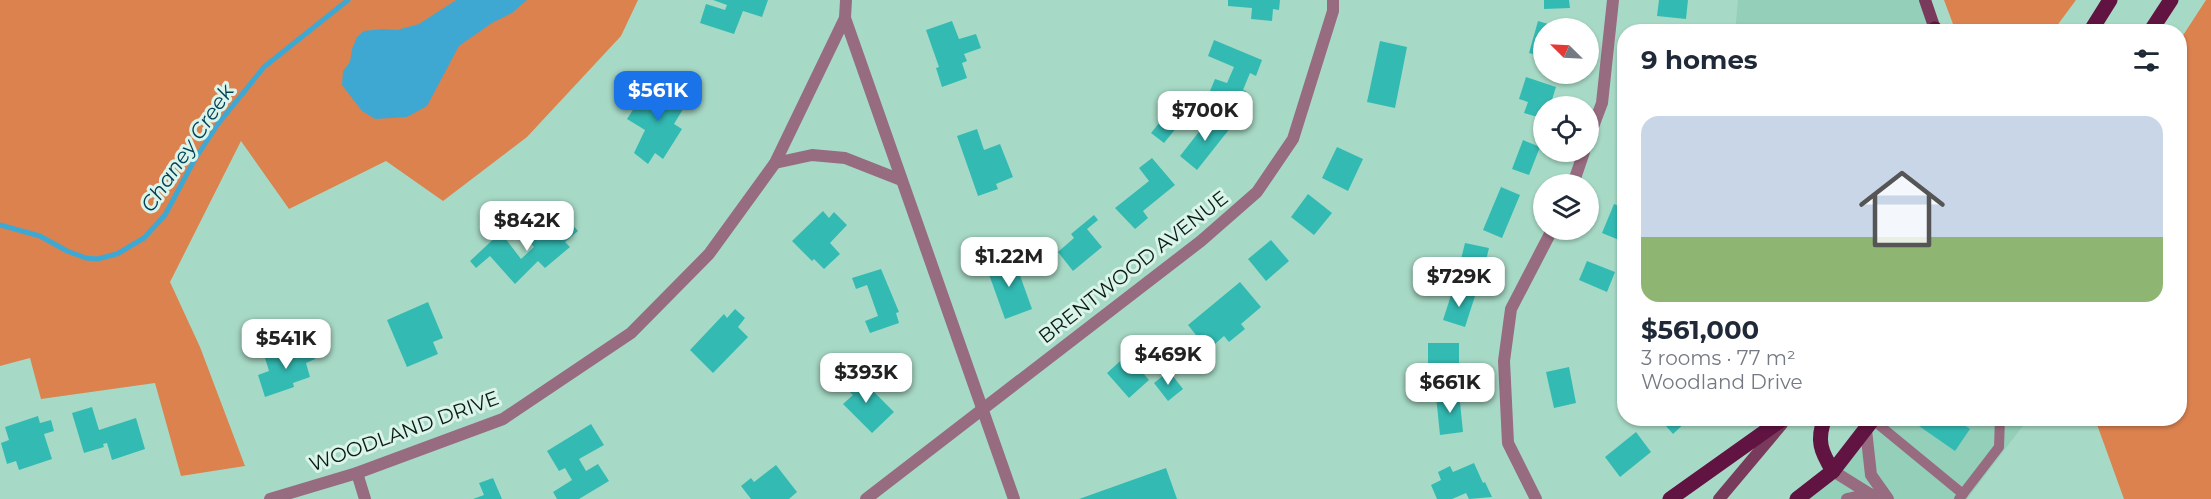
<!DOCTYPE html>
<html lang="en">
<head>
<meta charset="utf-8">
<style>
	body { margin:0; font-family:Montserrat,sans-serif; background:#f2f2f3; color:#1f2937; height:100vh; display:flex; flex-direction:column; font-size:22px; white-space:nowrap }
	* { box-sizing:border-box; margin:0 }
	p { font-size:20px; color:#747a83 }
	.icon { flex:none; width:33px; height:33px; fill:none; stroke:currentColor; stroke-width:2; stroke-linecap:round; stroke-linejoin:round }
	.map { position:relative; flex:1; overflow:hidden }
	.details { position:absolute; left:1617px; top:24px; width:570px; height:402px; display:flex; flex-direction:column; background:#fff; border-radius:24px; box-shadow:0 2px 4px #0004 }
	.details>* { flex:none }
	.needle { width:39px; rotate:294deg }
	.tools { position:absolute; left:1533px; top:18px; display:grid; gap:12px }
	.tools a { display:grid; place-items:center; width:66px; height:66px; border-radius:50%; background:#fff; box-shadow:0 2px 4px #0004; font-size:30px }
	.price { position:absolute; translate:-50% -51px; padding:0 14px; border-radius:12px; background:#fff; color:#222; font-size:20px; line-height:39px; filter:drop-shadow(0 2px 3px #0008) }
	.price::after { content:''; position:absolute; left:50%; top:36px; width:18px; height:14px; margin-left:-9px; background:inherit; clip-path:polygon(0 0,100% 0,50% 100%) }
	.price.active { background:#1a73e8; color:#fff }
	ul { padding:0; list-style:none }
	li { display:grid; align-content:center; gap:12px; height:318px; padding:0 24px }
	li span { display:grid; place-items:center; height:186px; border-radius:18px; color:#555 }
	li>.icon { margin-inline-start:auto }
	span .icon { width:108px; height:108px; fill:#fffc; stroke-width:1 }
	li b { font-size:26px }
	h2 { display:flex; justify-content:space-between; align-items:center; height:72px; padding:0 24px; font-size:26px }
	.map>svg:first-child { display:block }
</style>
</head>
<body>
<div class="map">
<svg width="2211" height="499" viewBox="0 0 2211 499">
	<rect width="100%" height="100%" fill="#a7dac6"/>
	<g fill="#94cfb9">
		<polygon points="1738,0 1925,0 1936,32 1735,32"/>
		<polygon points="1874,419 2028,419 1967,499 1797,499"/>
	</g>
	<g fill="#dc824f">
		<polygon points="0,0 638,0 621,36 527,137 443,201 386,161 289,209 241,141 170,282 200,347 245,466 181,476 155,383 41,399 30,358 0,366"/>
		<polygon points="1944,0 2076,0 2053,31 1956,32"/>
		<polygon points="2206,0 2211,0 2211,499 2124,499 2095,419 2180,418 2180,40"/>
	</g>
	<polygon fill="#3fa8d2" points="456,0 527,0 512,13 492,23 459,46 427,106 407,117 375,119 362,111 342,85 343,71 350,62 352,49 357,37 364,31 382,29 397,30 419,24"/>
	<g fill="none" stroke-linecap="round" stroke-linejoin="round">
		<polyline stroke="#3fa8d2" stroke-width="5" points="0,225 40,236 67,251 86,258 97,259 117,254 144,238 165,215 195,159 218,124 264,67 348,0"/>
	</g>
	<g fill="#33bbb3">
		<polygon points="713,0 768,0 762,17 743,11 734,34 700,23 706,4 725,10 727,5"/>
		<polygon points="1228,0 1280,0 1279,10 1273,9 1272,21 1251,19 1252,8 1228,6"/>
		<polygon points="1544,0 1569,0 1570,8 1544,9"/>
		<polygon points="1659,0 1688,0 1686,19 1657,16"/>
		<polygon points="952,21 959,39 976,34 981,48 964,54 967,61 962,63 967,78 942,87 936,68 939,67 926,30"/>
		<polygon points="1538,21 1562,28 1544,28 1544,57 1529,53"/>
		<polygon points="1214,40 1262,60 1256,76 1250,73 1243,90 1246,91 1241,104 1210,91 1215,79 1227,83 1234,67 1208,56"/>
		<polygon points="1380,41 1407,47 1395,108 1367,102"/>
		<polygon points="1526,77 1556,87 1550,106 1544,106 1544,119 1524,113 1528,102 1519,99"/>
		<polygon points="662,82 689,99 674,124 682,129 663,159 655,153 648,164 634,153 645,130 627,119 638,102 647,107"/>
		<polygon points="1213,114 1231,127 1197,170 1180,156"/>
		<polygon points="1164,117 1177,127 1164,143 1151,133"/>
		<polygon points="977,129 984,150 1000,144 1013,177 996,184 998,189 978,196 957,136"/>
		<polygon points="1523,140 1540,147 1529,175 1512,169"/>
		<polygon points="1337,147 1363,159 1348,191 1322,178"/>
		<polygon points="1152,158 1175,185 1143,211 1148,218 1135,229 1115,208 1149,181 1139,168"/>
		<polygon points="1501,187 1520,195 1502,238 1483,230"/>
		<polygon points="1308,194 1332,213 1314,235 1291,217"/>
		<polygon points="1614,204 1624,208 1624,242 1602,233"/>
		<polygon points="823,211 829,218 834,212 847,225 830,243 840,254 824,269 814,259 812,261 792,241"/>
		<polygon points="1094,215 1098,220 1087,229 1102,247 1073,271 1058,252 1074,238 1071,234"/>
		<polygon points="570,222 578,231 565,242 570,247 545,268 538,261 515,284 490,256 476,268 470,261 499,234 502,234 521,259 534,247 526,238 537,227 546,236 555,228 558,232"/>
		<polygon points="1271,240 1289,261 1266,281 1248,259"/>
		<polygon points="1465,243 1489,248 1481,281 1457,275"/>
		<polygon points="1013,256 1032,309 1005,319 986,266"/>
		<polygon points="1587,261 1615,272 1607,292 1579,280"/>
		<polygon points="881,269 899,312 896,313 899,323 870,333 865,321 878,316 867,285 856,289 852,278"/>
		<polygon points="1240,282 1261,307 1241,324 1245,329 1229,342 1224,336 1208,350 1188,325"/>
		<polygon points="1453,289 1475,296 1465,327 1443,320"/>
		<polygon points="428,302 443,338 433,342 438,354 407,367 387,320"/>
		<polygon points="735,309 745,318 738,327 748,337 713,373 690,350 724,314 727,318"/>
		<polygon points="269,325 272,333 258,338 255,330"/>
		<polygon points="310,343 315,359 306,363 310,377 293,383 294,387 265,397 258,375 269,371 265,358"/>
		<rect x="1428" y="343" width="31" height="29"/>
		<polygon points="1127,355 1149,380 1129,398 1107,373"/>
		<polygon points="1569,367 1576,403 1554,408 1546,372"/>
		<polygon points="1169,371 1183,389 1168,401 1154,383"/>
		<polygon points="850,372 863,385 865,383 894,412 872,433 843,404 853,395 840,382"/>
		<polygon points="1459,393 1463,432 1440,435 1436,396"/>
		<polygon points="92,407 99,430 136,418 145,449 112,460 107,443 103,444 104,447 84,453 72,413"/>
		<polygon points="38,416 40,423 51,420 54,431 44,434 52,459 19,470 16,461 7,464 1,443 9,440 5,427"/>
		<polygon points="1659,418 1690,418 1673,434"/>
		<polygon points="1924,418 1954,418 1970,429 1955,451 1919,426"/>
		<polygon points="591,424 604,445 579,459 586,471 598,464 609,481 579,499 557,499 553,492 572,480 565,468 559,471 547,451"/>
		<polygon points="1636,432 1651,452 1620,477 1605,457"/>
		<polygon points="1474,463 1483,483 1485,482 1492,497 1469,499 1466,493 1452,499 1437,499 1431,485 1441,480 1438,472 1450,466 1453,472"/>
		<polygon points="776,465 797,492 789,499 751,499 741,486 751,478 754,482"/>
		<polygon points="1166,468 1177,499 1079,499"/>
		<polygon points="493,478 502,499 473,499 484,495 479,483"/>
	</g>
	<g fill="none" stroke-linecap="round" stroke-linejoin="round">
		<g stroke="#976b80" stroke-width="10">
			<polyline points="1873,420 1963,494"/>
			<polyline points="1959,499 1999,447 2000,418"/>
		</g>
		<g stroke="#976b80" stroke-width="12">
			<polyline points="845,18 1014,499"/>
			<polyline points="1588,140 1602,103 1613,0"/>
			<polyline points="775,163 812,155 845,158 901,180"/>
			<polyline points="1573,184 1584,152"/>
			<polyline points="1866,430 1871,475 1888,499"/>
			<polyline points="1833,471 1878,499"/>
			<polyline points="357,473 365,499"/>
			<polyline points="270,499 357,473 503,419 631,333 709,254 775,163 845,18 846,0"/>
			<polyline points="866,499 1201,241 1257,192 1293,139 1333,11 1333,0"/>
			<polyline points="1536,499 1508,443 1504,361 1511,309 1552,230"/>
			<polyline points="1847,499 1870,494"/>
		</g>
		<g stroke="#793b5b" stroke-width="12">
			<polyline points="1925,0 1936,32"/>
			<polyline points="1719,499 1782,424"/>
		</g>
		<g stroke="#611442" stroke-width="15">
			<polyline points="1935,29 1937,32"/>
			<polyline points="2090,32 2110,0"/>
			<polyline points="2150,32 2171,0"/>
			<path d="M1825,418C1816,440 1821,452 1833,471"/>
			<polyline points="1670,499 1784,418"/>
			<polyline points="1797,499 1833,471 1874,418"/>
		</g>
	</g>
	<g text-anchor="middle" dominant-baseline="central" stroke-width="6" stroke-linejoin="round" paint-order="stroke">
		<g font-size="20" fill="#081c15" stroke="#dbf4ea">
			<text transform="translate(1133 267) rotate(-38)">BRENTWOOD AVENUE</text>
			<text transform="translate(404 431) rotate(-20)">WOODLAND DRIVE</text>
		</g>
		<g font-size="21" font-style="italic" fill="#003f55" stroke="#dbf4ea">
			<text transform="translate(187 148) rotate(-56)">Chaney Creek</text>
		</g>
	</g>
</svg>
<div class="tools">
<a><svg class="needle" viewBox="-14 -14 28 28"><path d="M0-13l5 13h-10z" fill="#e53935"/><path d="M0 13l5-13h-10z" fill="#747a83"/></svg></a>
<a><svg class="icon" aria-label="locate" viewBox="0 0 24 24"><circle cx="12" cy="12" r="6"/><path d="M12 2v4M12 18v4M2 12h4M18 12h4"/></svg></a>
<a><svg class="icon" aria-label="layers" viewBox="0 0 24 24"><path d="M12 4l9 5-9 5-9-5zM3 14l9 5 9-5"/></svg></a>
</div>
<b class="price active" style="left:658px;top:122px">$561K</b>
<b class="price" style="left:1205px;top:142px">$700K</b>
<b class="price" style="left:527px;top:252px">$842K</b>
<b class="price" style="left:1009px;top:288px">$1.22M</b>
<b class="price" style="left:1459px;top:308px">$729K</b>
<b class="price" style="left:286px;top:370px">$541K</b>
<b class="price" style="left:1168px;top:386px">$469K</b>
<b class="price" style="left:866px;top:404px">$393K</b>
<b class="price" style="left:1450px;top:414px">$661K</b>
<section class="details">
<h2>9 homes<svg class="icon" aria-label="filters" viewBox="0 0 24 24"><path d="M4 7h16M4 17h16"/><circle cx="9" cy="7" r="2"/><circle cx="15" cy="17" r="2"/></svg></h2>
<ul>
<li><span style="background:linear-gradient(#c9d6e8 65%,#8fb573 0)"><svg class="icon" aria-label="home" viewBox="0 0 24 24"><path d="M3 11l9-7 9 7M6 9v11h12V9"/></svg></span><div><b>$561,000</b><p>3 rooms · 77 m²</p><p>Woodland Drive</p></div></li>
</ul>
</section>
</div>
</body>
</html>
